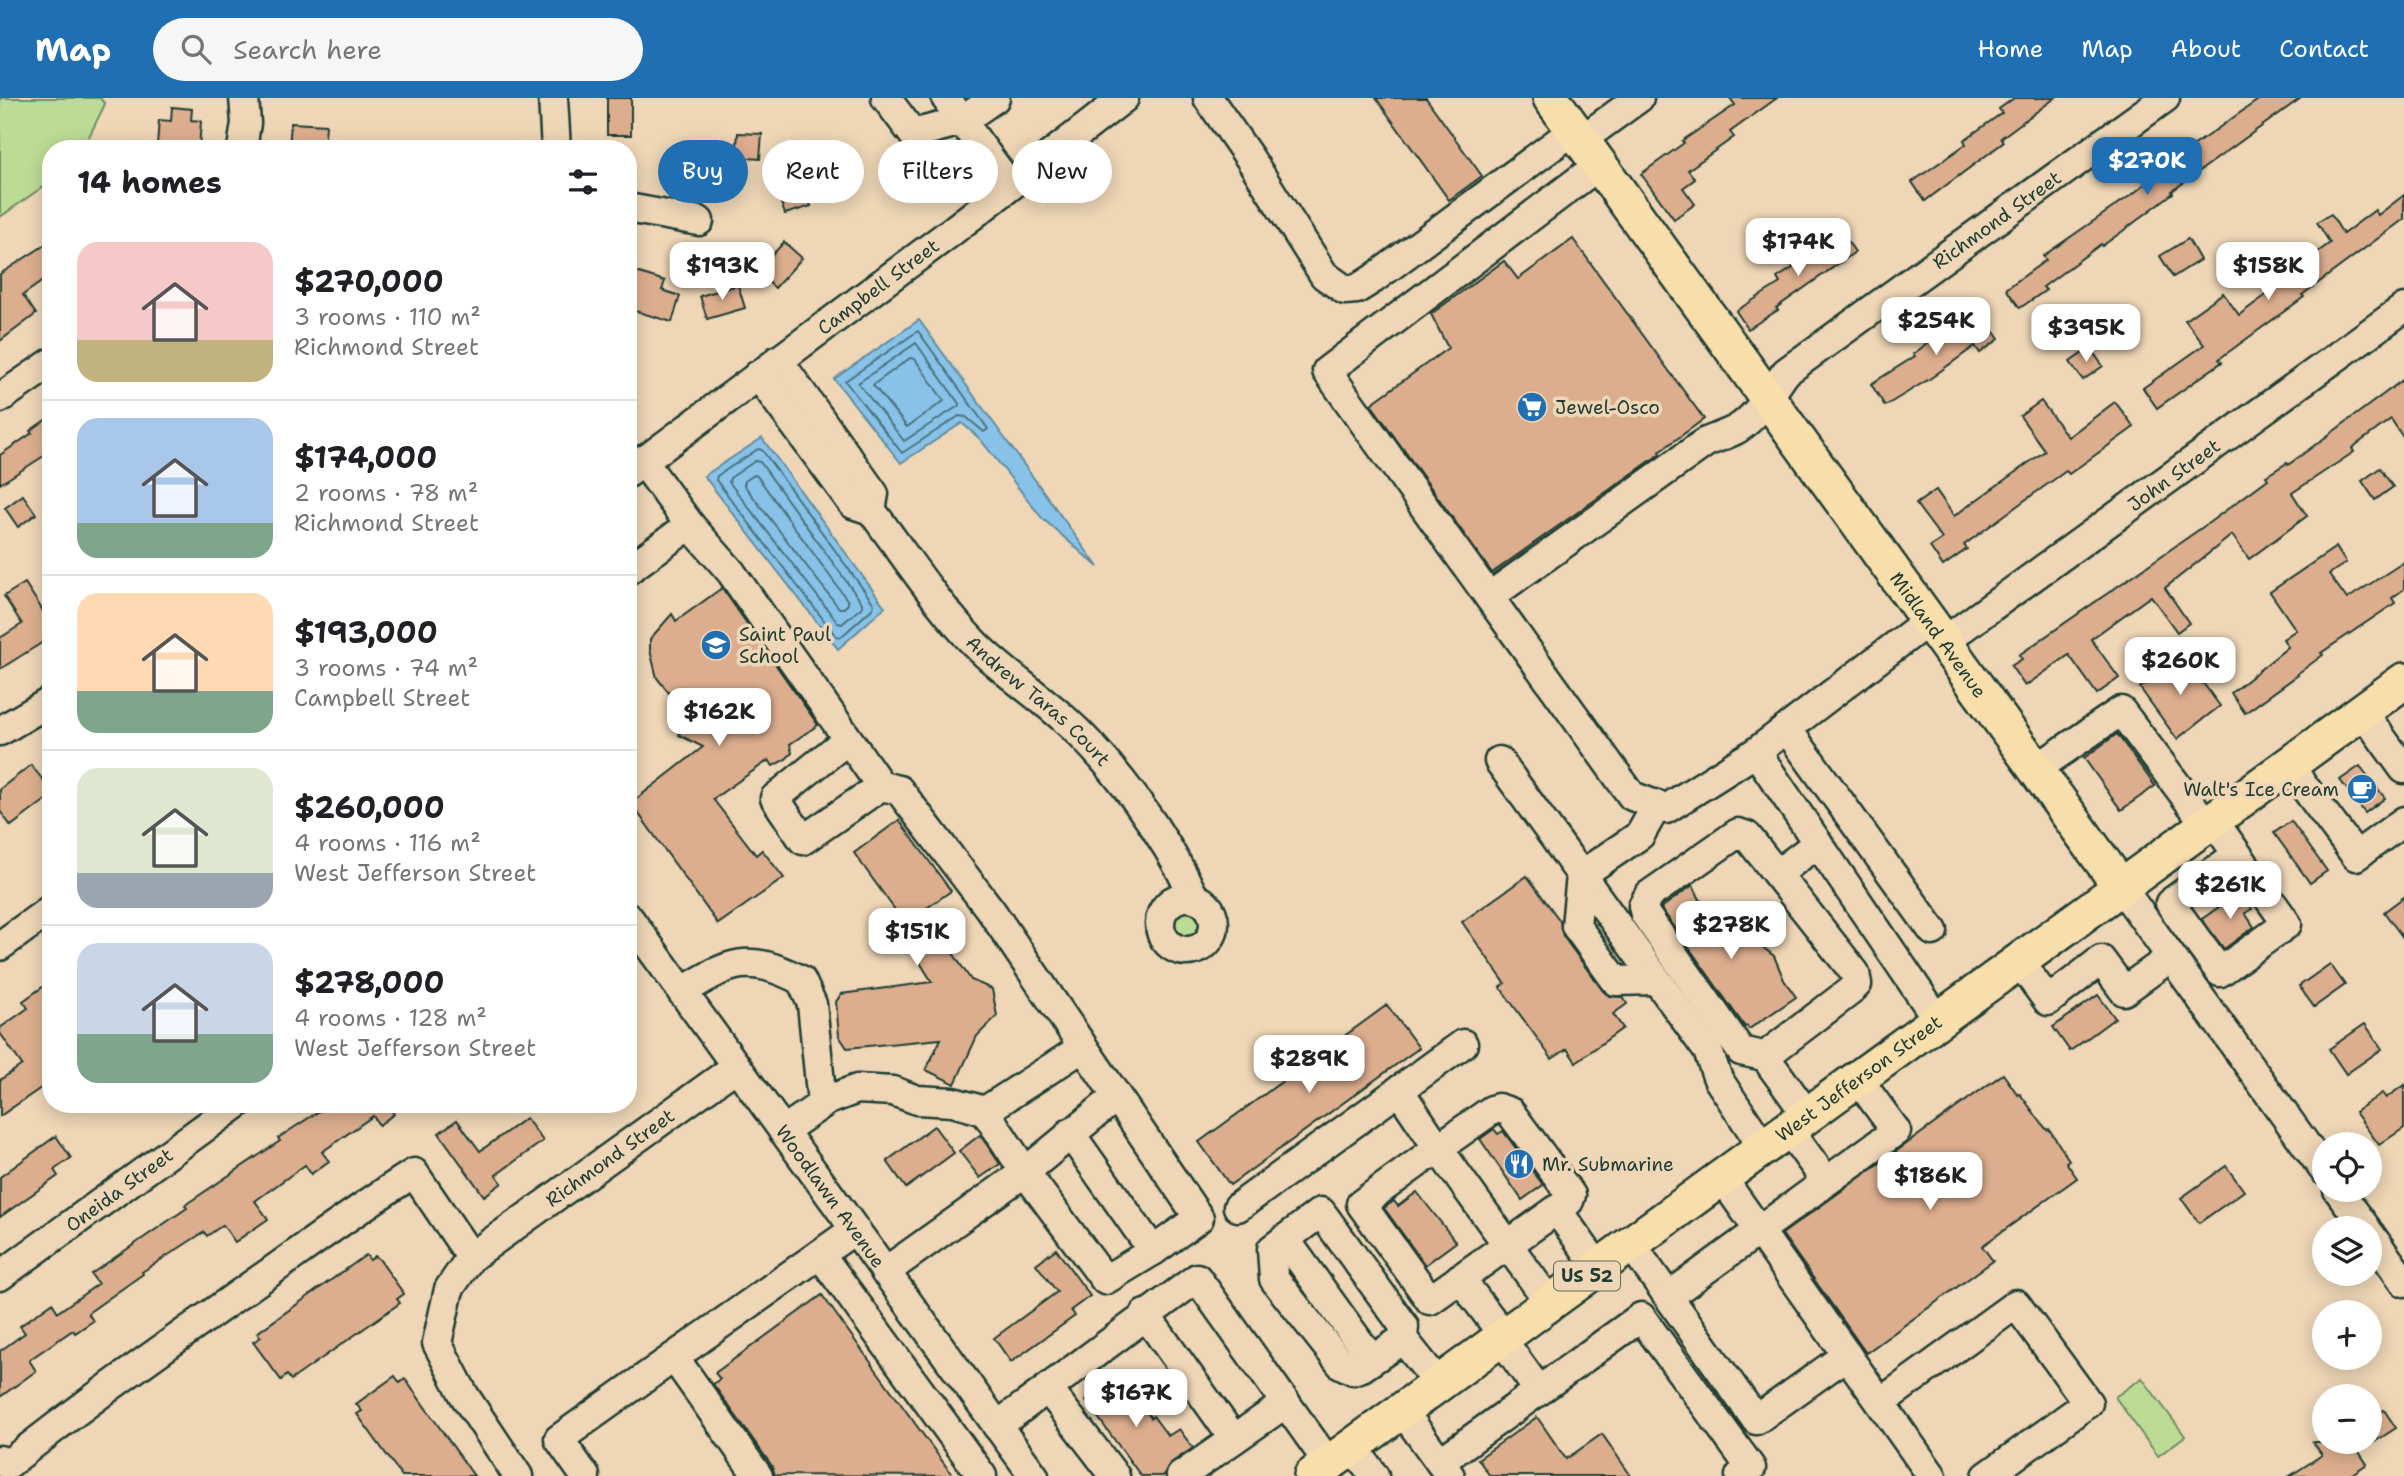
<!DOCTYPE html>
<html lang="en">
<head>
<meta charset="utf-8">
<style>
	body { margin:0; font-family:"Shantell Sans",sans-serif; background:#f6f6f6; color:#202124; height:100vh; display:flex; flex-direction:column; font-size:26px; white-space:nowrap }
	* { box-sizing:border-box; margin:0 }
	p { font-size:23px; color:#757577 }
	.icon { flex:none; width:38px; height:38px; fill:none; stroke:currentColor; stroke-width:2; stroke-linecap:round; stroke-linejoin:round }
	.map { position:relative; flex:1; overflow:hidden }
	.side { position:absolute; left:42px; top:42px; width:595px; height:973px; display:flex; flex-direction:column; background:#fff; border-radius:28px; box-shadow:0 4px 18px #0003 }
	.side>* { flex:none }
	.guide { position:absolute; left:658px; top:42px; width:665px; height:63px; display:flex; gap:14px }
	.controls { position:absolute; left:2312px; top:1034px; display:grid; gap:14px }
	.controls a { display:grid; place-items:center; width:70px; height:70px; border-radius:50%; background:#fff; box-shadow:0 4px 18px #0003; font-size:35px }
	.price { position:absolute; translate:-50% -60px; padding:0 16px; border-radius:14px; background:#fff; color:#222; font-size:23px; line-height:46px; filter:drop-shadow(0 2px 4px #0008) }
	.price::after { content:''; position:absolute; left:50%; top:42px; width:21px; height:16px; margin-left:-10px; background:inherit; clip-path:polygon(0 0,100% 0,50% 100%) }
	.price.on { background:#1f6fb2; color:#fff }
	ul { padding:0; list-style:none }
	li { display:flex; align-items:center; gap:21px; height:175px; padding:0 35px }
	li+li { border-top:2px solid #e0e0e0 }
	li span { display:grid; place-items:center; flex:none; width:196px; height:140px; border-radius:21px; color:#555 }
	li>.icon { margin-inline-start:auto }
	span .icon { width:84px; height:84px; fill:#fffc; stroke-width:1 }
	li b { font-size:30px }
	h2 { display:flex; justify-content:space-between; align-items:center; height:84px; padding:0 35px; font-size:30px }
	.chip { padding:0 24px; border-radius:32px; background:#fff; box-shadow:0 4px 18px #0003; font-size:24px; line-height:63px }
	.chip.on { background:#1f6fb2; color:#fff }
	header { display:flex; align-items:center; gap:42px; box-sizing:border-box; height:98px; padding:0 35px; background:#1f6fb2; color:#fff }
	header strong { font-size:33px }
	nav { display:flex; gap:38px; margin-inline-start:auto; font-size:24px }
	.search { width:490px; height:63px; background:#f6f6f6; display:flex; align-items:center; gap:18px; box-sizing:border-box; padding:0 24px; border-radius:38px; color:#757577; font-size:26px }
	.map>svg:first-child { display:block }
</style>
</head>
<body>
<header>
<strong>Map</strong>
<div class="search"><svg class="icon" aria-label="search" viewBox="0 0 24 24"><circle cx="10" cy="10" r="6"/><path d="M15 15l6 6"/></svg>Search here</div>
<nav><a>Home</a><a>Map</a><a>About</a><a>Contact</a></nav>
</header>
<div class="map">
<svg width="2404" height="1378" viewBox="0 0 2404 1378">
	<rect width="100%" height="100%" fill="#eed6b6"/>
	<filter id="ink" filterUnits="userSpaceOnUse"><feTurbulence type="fractalNoise" baseFrequency=".0143" numOctaves="2"/><feDisplacementMap in="SourceGraphic" scale="14" xChannelSelector="R" yChannelSelector="G"/><feConvolveMatrix kernelMatrix="1 2 1 2 8 2 1 2 1" color-interpolation-filters="sRGB"/></filter>
	<g filter="url(#ink)">
		<g fill="#bcdc95" stroke="#6e8c64" stroke-width="2">
			<polygon points="0,0 100,0 105,6 83,51 51,51 51,83 0,119"/>
			<circle cx="1187" cy="825" r="13"/>
			<polygon points="2142,1280 2185,1338 2158,1358 2115,1299"/>
		</g>
		<g fill="#89c2e8" stroke="#5f8da0" stroke-width="2">
			<polygon points="919,222 1098,469 1042,420 980,341 962,325 901,365 834,281"/>
			<polygon points="762,340 885,509 838,551 704,378"/>
		</g>
		<g fill="none" stroke-linecap="round" stroke-linejoin="round">
			<g stroke="#49727c" stroke-width="2">
				<polygon points="918,233 988,331 984,334 966,319 959,318 902,355 845,283"/>
				<polygon points="916,245 960,307 904,343 858,285"/>
				<polygon points="910,260 915,261 944,303 907,329 873,287"/>
				<polygon points="758,351 762,352 874,506 873,510 841,539 836,538 716,382 717,378"/>
				<polygon points="755,363 760,364 862,505 862,509 842,526 838,525 729,384 730,380"/>
				<polygon points="754,377 757,378 848,503 848,506 844,510 839,510 744,387 745,383"/>
			</g>
		</g>
		<g fill="#ddae8e" stroke="#1f3d34" stroke-width="2">
			<rect x="607" y="0" width="24" height="37"/>
			<polygon points="1376,0 1426,0 1482,78 1449,102"/>
			<polygon points="1730,0 1777,0 1730,34 1734,39 1688,72 1695,81 1683,90 1695,106 1674,121 1641,76 1684,45 1682,43 1735,7"/>
			<polygon points="2014,0 2055,0 2001,40 2004,44 1925,103 1912,84 1966,46 1964,42 2002,15 1999,11"/>
			<polygon points="2261,0 2301,0 2172,93 2173,95 2127,130 2102,148 2101,146 2043,189 2046,192 2020,210 2006,191 2046,162 2043,158 2134,95 2176,60"/>
			<polygon points="172,9 192,11 191,22 201,23 199,51 172,51 172,49 157,47 159,22 171,23"/>
			<polygon points="291,25 326,27 324,51 289,51"/>
			<polygon points="738,35 762,36 760,61 736,59"/>
			<polygon points="802,80 811,108 785,116 775,89"/>
			<polygon points="2404,97 2404,121 2302,197 2304,199 2219,261 2222,264 2157,310 2143,290 2204,247 2185,222 2223,195 2239,217 2309,165 2307,162 2330,145 2317,124 2331,116 2343,136 2375,112 2378,117"/>
			<polygon points="1839,131 1855,154 1776,210 1778,212 1748,231 1736,213 1780,185 1777,180 1794,169 1791,165"/>
			<polygon points="1573,141 1704,321 1659,354 1660,356 1492,475 1371,306 1448,250 1431,216 1504,163 1518,181"/>
			<polygon points="2188,141 2200,162 2173,179 2160,158"/>
			<polygon points="51,143 51,177 23,197 36,216 0,243 0,176"/>
			<polygon points="784,144 802,160 775,190 757,174"/>
			<polygon points="636,174 665,183 662,192 680,198 672,224 628,211 628,187 632,188"/>
			<polygon points="738,187 745,210 707,221 700,198"/>
			<polygon points="1976,210 1999,241 1980,255 1975,248 1931,280 1885,308 1871,286 1915,258 1913,256"/>
			<polygon points="2090,250 2103,268 2083,282 2070,264"/>
			<polygon points="2404,281 2404,341 2391,321 2352,350 2354,354 2292,395 2307,418 2249,461 2232,437 2165,490 2189,525 2177,534 2151,498 2091,541 2119,580 2097,596 2069,557 2025,588 2011,568 2022,561 2019,557 2210,424 2268,381 2266,378 2287,365 2288,367"/>
			<polygon points="2041,303 2068,339 2115,304 2134,329 2069,376 2066,373 2021,405 1964,447 1967,451 1943,468 1930,449 1942,441 1916,406 1936,392 1954,418 2045,353 2020,318"/>
			<polygon points="51,318 51,361 47,356 0,386 0,357 32,335 30,333"/>
			<polygon points="2380,370 2393,389 2375,402 2362,383"/>
			<polygon points="23,397 36,416 18,429 5,410"/>
			<polygon points="2336,449 2346,465 2329,476 2347,501 2404,464 2404,491 2392,500 2395,505 2321,555 2323,557 2297,576 2298,577 2245,615 2231,595 2288,549 2283,541 2296,532 2270,494"/>
			<polygon points="25,485 43,513 51,508 51,539 0,571 0,540 22,526 4,498"/>
			<polygon points="722,490 818,627 790,646 792,655 786,661 773,668 769,662 713,701 756,757 762,752 784,780 718,826 631,705 703,649 679,637 686,616 657,580 650,552 650,541 672,516 676,523"/>
			<polygon points="2183,558 2220,608 2177,641 2140,590"/>
			<polygon points="2117,636 2155,688 2121,712 2084,660"/>
			<polygon points="31,667 51,692 51,698 11,728 0,713 0,691"/>
			<polygon points="2360,668 2385,700 2365,715 2340,682"/>
			<polygon points="899,722 951,793 924,812 971,882 992,891 997,918 977,938 955,986 926,972 941,941 847,950 839,938 836,904 841,896 932,884 913,853 921,848 854,755"/>
			<polygon points="2291,723 2327,773 2310,785 2274,735"/>
			<polygon points="1527,778 1560,823 1563,838 1603,893 1609,898 1623,899 1627,906 1613,916 1623,930 1576,964 1567,951 1552,961 1500,889 1505,885 1462,824"/>
			<polygon points="1693,787 1720,843 1743,825 1757,845 1774,858 1784,882 1796,899 1749,931 1747,928 1745,929 1661,810"/>
			<polygon points="2240,794 2252,811 2245,815 2254,829 2224,851 2202,821"/>
			<polygon points="2404,799 2404,841 2384,814"/>
			<polygon points="2330,866 2345,887 2314,909 2299,888"/>
			<polygon points="51,883 51,983 0,1018 0,982 22,967 0,935 0,930 28,910 23,903"/>
			<polygon points="2098,897 2115,920 2070,953 2053,929"/>
			<polygon points="1387,907 1419,950 1230,1087 1199,1044"/>
			<polygon points="2365,926 2382,951 2346,976 2329,951"/>
			<polygon points="2003,976 2018,997 2020,996 2042,1026 2047,1032 2049,1031 2069,1062 2066,1064 2077,1080 1982,1148 1993,1163 1866,1255 1782,1136"/>
			<polygon points="2404,987 2404,1030 2379,1047 2355,1014 2382,995 2386,1000"/>
			<polygon points="330,1006 390,1006 388,1008 394,1016 379,1027 373,1018 322,1054 329,1063 311,1076 305,1067 255,1103 268,1121 235,1144 223,1127 207,1138 204,1134 142,1174 143,1176 88,1215 93,1223 75,1235 73,1232 29,1262 36,1273 0,1299 0,1253 25,1235 20,1228 52,1205 58,1214 98,1186 91,1176 187,1110 185,1107 280,1043 278,1040"/>
			<polygon points="526,1020 543,1043 496,1077 502,1085 484,1098 439,1035 457,1022 480,1053"/>
			<polygon points="934,1028 954,1055 906,1090 887,1063"/>
			<polygon points="1494,1031 1498,1036 1503,1033 1543,1087 1522,1102 1480,1041"/>
			<polygon points="980,1037 1000,1066 980,1080 959,1053"/>
			<polygon points="56,1038 71,1060 54,1072 58,1078 0,1119 0,1079"/>
			<polygon points="2226,1068 2244,1093 2199,1125 2181,1100"/>
			<polygon points="1417,1094 1456,1144 1425,1167 1384,1110 1394,1103 1398,1108"/>
			<polygon points="1056,1151 1090,1198 1071,1212 1075,1218 1011,1264 994,1240 1057,1194 1036,1166"/>
			<polygon points="366,1157 370,1162 375,1158 379,1161 404,1196 397,1201 400,1205 291,1282 287,1277 281,1282 253,1244 261,1239 257,1235"/>
			<polygon points="822,1197 953,1378 775,1377 772,1368 713,1286 720,1281 715,1275"/>
			<polygon points="1117,1274 1151,1320 1153,1318 1168,1338 1179,1331 1193,1350 1171,1365 1163,1378 1141,1378 1086,1303 1096,1296 1093,1292"/>
			<polygon points="395,1278 400,1285 405,1281 474,1378 402,1378 357,1316 362,1313 356,1306"/>
			<polygon points="2384,1312 2396,1330 2359,1354 2367,1366 2349,1378 2290,1378 2322,1357 2313,1344 2370,1344 2370,1322"/>
			<polygon points="1537,1319 1566,1361 1602,1336 1631,1378 1490,1378 1478,1361"/>
		</g>
		<g fill="none" stroke-linecap="round" stroke-linejoin="round">
			<g stroke="#1f3d34" stroke-width="33">
				<g id="minor">
					<polyline points="553,0 556,51"/>
					<polyline points="886,0 913,36 962,23 946,0"/>
					<polyline points="995,0 962,23 1010,88"/>
					<polyline points="1208,0 1249,59 1324,177 1345,192 1357,191 1373,181 1574,32"/>
					<polyline points="1581,42 1639,0"/>
					<polyline points="242,51 246,25 244,0"/>
					<polyline points="628,110 699,123"/>
					<polyline points="778,262 874,396 871,412"/>
					<path id="s1" d="M758,277L853,406L871,412C905,457 937,507 976,547C1003,574 1034,594 1062,619C1114,665 1165,737 1194,799"/>
					<polyline points="0,300 51,265"/>
					<path id="s2" d="M628,375L951,134L1124,0"/>
					<polyline points="690,427 731,474 881,688 803,742 775,700 848,641"/>
					<polyline points="628,472 690,427 642,362"/>
					<polyline points="1489,499 1327,273 1599,67"/>
					<polyline points="1928,523 1756,654 1938,922"/>
					<path id="s3" d="M1943,544L2404,210"/>
					<polyline points="2362,613 2404,671"/>
					<polyline points="1787,631 1933,833"/>
					<polyline points="0,633 51,603"/>
					<path id="s4" d="M1756,654L1666,711L1632,698L1489,499L1706,344C1716,340 1728,336 1737,331C1758,318 1772,293 1786,274L2165,0"/>
					<polyline points="1499,663 1708,953 1718,981 1763,1049"/>
					<polyline points="2288,667 2356,758 2404,723"/>
					<polyline points="2036,671 2121,613 2206,726"/>
					<polyline points="881,688 899,692 992,814 1199,1120 1153,1153 1105,1182 1025,1074 1116,999"/>
					<polyline points="2213,722 2287,826 2220,874 2170,805 2237,757"/>
					<polyline points="1777,776 1818,745"/>
					<polyline points="2121,789 2324,1072"/>
					<circle cx="1187" cy="826" r="27"/>
					<path id="s5" d="M628,819L1034,1378"/>
					<polyline points="0,848 51,811"/>
					<polyline points="2019,863 2048,903 2101,862 2124,893 2171,859"/>
					<polyline points="1656,882 1616,883 1576,828 1581,777 1640,737 1657,707"/>
					<path d="M682,894C732,863 747,855 801,882L812,906L822,1005"/>
					<polyline points="1768,959 1741,953 1645,816 1643,808 1649,797 1738,735 1747,738 1855,875 1857,886 1849,894 1773,952 1768,959 1771,967 1807,1017"/>
					<path d="M1399,992L1438,1050L1492,1012L1498,1010L1510,1014L1571,1097L1569,1103L1430,1202L1361,1106L1438,1050C1475,1102 1512,1153 1550,1205"/>
					<polyline points="1788,1031 1826,1083"/>
					<polyline points="783,1033 828,1002 857,991 893,993 917,1002 953,1004 985,1013"/>
					<polyline points="1070,1035 1153,1153"/>
					<polyline points="1722,1080 1932,1378"/>
					<polyline points="2338,1092 2366,1130"/>
					<polyline points="1238,1109 1463,946"/>
					<polyline points="1557,1112 1598,1169"/>
					<polyline points="2370,1136 2404,1184"/>
					<polyline points="1285,1141 1372,1262"/>
					<polyline points="1631,1146 1756,1322 1847,1257"/>
					<polyline points="820,1156 982,1378"/>
					<polyline points="471,1159 449,1191 437,1245 464,1297 518,1378"/>
					<polyline points="885,1174 1025,1074 985,1013 1082,950"/>
					<path id="s6" d="M0,1178L237,1006"/>
					<polyline points="1460,1180 1504,1238"/>
					<polyline points="1669,1198 1896,1033 1858,981"/>
					<polyline points="1145,1216 1234,1341"/>
					<polyline points="1501,1240 1539,1293"/>
					<polyline points="1403,1241 1362,1269 1353,1272 1341,1266 1274,1181 1272,1151 1321,1114 1404,1228 1403,1241 1439,1286"/>
					<polyline points="674,1259 854,1132"/>
					<polyline points="1048,1291 1115,1378"/>
					<polyline points="1881,1304 2016,1206 2088,1305 1987,1378"/>
					<polyline points="1402,1312 1450,1378"/>
					<polyline points="997,1328 1197,1180 1329,1366"/>
					<polyline points="1353,1348 1374,1378"/>
					<path id="s7" d="M0,1362L7,1367C86,1304 169,1246 252,1187C306,1149 358,1110 414,1075L471,1159L736,969"/>
					<polyline points="1440,1364 1641,1219 1751,1370 1740,1378"/>
					<polyline points="585,1378 559,1341 674,1259 758,1378"/>
					<polyline points="1181,1378 1286,1305"/>
				</g>
			</g>
			<g stroke="#1f3d34" stroke-width="40">
				<g id="major">
					<path id="s8" d="M1551,0L2121,789"/>
					<path id="s9" d="M1312,1378L2404,583"/>
				</g>
			</g>
			<use href="#minor" stroke="#eed6b6" stroke-width="28"/>
			<use href="#major" stroke="#f8deab" stroke-width="35"/>
		</g>
	</g>
	<defs>
		<g id="supermarket-disc" transform="scale(1.575)"><circle r="9.5" fill="#1f6fb2" stroke="#eed6b6"/><path d="M-6-5.5h2.5l.6 2H6L4.5 2H-2.5L-4.4-4H-6ZM-1.5 3.2a1.3 1.3 0 1 0 .1 0ZM3 3.2a1.3 1.3 0 1 0 .1 0Z" fill="#fff"/></g>
		<g id="school-disc" transform="scale(1.575)"><circle r="9.5" fill="#1f6fb2" stroke="#eed6b6"/><path d="M0-5L7-2L0 1L-7-2ZM-4 1L0 2.5L4 1V4Q0 6-4 4Z" fill="#fff"/></g>
		<g id="cafe-disc" transform="scale(1.575)"><circle r="9.5" fill="#1f6fb2" stroke="#eed6b6"/><path d="M-5.5-4.5H6V0H3Q3 3.5 0 3.5H-2.5Q-5.5 3.5-5.5 0ZM3-3.2v2h1.7v-2ZM-6 4.5H4V6H-6Z" fill="#fff"/></g>
		<g id="restaurant-disc" transform="scale(1.575)"><circle r="9.5" fill="#1f6fb2" stroke="#eed6b6"/><path d="M-5-6h1v4h1v-4h1v4h1v-4h1v5L-1.5 .5V6h-2V.5L-5-1ZM5-6V6H3V1.5H1.5Q1.5-4 5-6Z" fill="#fff"/></g>
	</defs>
	<g fill-rule="evenodd">
		<use href="#supermarket-disc" x="1532" y="309"/>
		<use href="#school-disc" x="716" y="547"/>
		<use href="#cafe-disc" x="2362" y="691"/>
		<use href="#restaurant-disc" x="1519" y="1066"/>
	</g>
	<g text-anchor="middle" dominant-baseline="central" stroke-width="7" stroke-linejoin="round" paint-order="stroke">
		<rect fill="#eed6b6" stroke="#5d6b5b" stroke-width="2" x="1554" y="1163.5" width="66" height="29" rx="5"/>
		<g font-size="18" font-weight="bold" fill="#1f3d34">
			<text x="1587" y="1178">US 52</text>
		</g>
		<g font-size="19" fill="#1f3d34" stroke="#eed6b6">
			<text stroke="none"><textPath href="#s4" startOffset="1024">Richmond Street</textPath></text>
			<text stroke="none"><textPath href="#s2" startOffset="312">Campbell Street</textPath></text>
			<text stroke="none"><textPath href="#s3" startOffset="285">John Street</textPath></text>
			<text stroke="none"><textPath href="#s8" startOffset="662">Midland Avenue</textPath></text>
			<text stroke="none"><textPath href="#s1" startOffset="434">Andrew Taras Court</textPath></text>
			<text stroke="none"><textPath href="#s9" startOffset="676">West Jefferson Street</textPath></text>
			<text stroke="none"><textPath href="#s7" startOffset="782">Richmond Street</textPath></text>
			<text stroke="none"><textPath href="#s6" startOffset="147">Oneida Street</textPath></text>
			<text stroke="none"><textPath href="#s5" startOffset="345">Woodlawn Avenue</textPath></text>
		</g>
		<g font-size="19" fill="#1f3d34" stroke="#eed6b6" text-anchor="start">
			<text x="1555" y="309">Jewel-Osco</text>
			<text x="739" y="536">Saint Paul<tspan x="739" dy="22">School</tspan></text>
			<text x="2339" y="691" text-anchor="end">Walt's Ice Cream</text>
			<text x="1542" y="1066">Mr. Submarine</text>
		</g>
	</g>
</svg>
<div class="controls">
<a><svg class="icon" aria-label="locate" viewBox="0 0 24 24"><circle cx="12" cy="12" r="6"/><path d="M12 2v4M12 18v4M2 12h4M18 12h4"/></svg></a>
<a><svg class="icon" aria-label="layers" viewBox="0 0 24 24"><path d="M12 4l9 5-9 5-9-5zM3 14l9 5 9-5"/></svg></a>
<a>+</a>
<a>−</a>
</div>
<b class="price on" style="left:2147px;top:99px">$270K</b>
<b class="price" style="left:1798px;top:180px">$174K</b>
<b class="price" style="left:722px;top:204px">$193K</b>
<b class="price" style="left:2268px;top:204px">$158K</b>
<b class="price" style="left:1936px;top:259px">$254K</b>
<b class="price" style="left:2086px;top:266px">$395K</b>
<b class="price" style="left:2180px;top:599px">$260K</b>
<b class="price" style="left:719px;top:650px">$162K</b>
<b class="price" style="left:2230px;top:823px">$261K</b>
<b class="price" style="left:1731px;top:863px">$278K</b>
<b class="price" style="left:917px;top:870px">$151K</b>
<b class="price" style="left:1309px;top:997px">$289K</b>
<b class="price" style="left:1930px;top:1114px">$186K</b>
<b class="price" style="left:1136px;top:1331px">$167K</b>
<div class="guide">
<a class="chip on">Buy</a>
<a class="chip">Rent</a>
<a class="chip">Filters</a>
<a class="chip">New</a>
</div>
<section class="side">
<h2>14 homes<svg class="icon" aria-label="filters" viewBox="0 0 24 24"><path d="M4 7h16M4 17h16"/><circle cx="9" cy="7" r="2"/><circle cx="15" cy="17" r="2"/></svg></h2>
<ul>
<li><span style="background:linear-gradient(#f6c9c9 70%,#c2b280 0)"><svg class="icon" aria-label="home" viewBox="0 0 24 24"><path d="M3 11l9-7 9 7M6 9v11h12V9"/></svg></span><div><b>$270,000</b><p>3 rooms · 110 m²</p><p>Richmond Street</p></div></li>
<li><span style="background:linear-gradient(#a9c7e8 75%,#7fa58c 0)"><svg class="icon" aria-label="home" viewBox="0 0 24 24"><path d="M3 11l9-7 9 7M6 9v11h12V9"/></svg></span><div><b>$174,000</b><p>2 rooms · 78 m²</p><p>Richmond Street</p></div></li>
<li><span style="background:linear-gradient(#ffd9b3 70%,#7fa58c 0)"><svg class="icon" aria-label="home" viewBox="0 0 24 24"><path d="M3 11l9-7 9 7M6 9v11h12V9"/></svg></span><div><b>$193,000</b><p>3 rooms · 74 m²</p><p>Campbell Street</p></div></li>
<li><span style="background:linear-gradient(#dfe7d0 75%,#9aa5b1 0)"><svg class="icon" aria-label="home" viewBox="0 0 24 24"><path d="M3 11l9-7 9 7M6 9v11h12V9"/></svg></span><div><b>$260,000</b><p>4 rooms · 116 m²</p><p>West Jefferson Street</p></div></li>
<li><span style="background:linear-gradient(#c9d6e8 65%,#7fa58c 0)"><svg class="icon" aria-label="home" viewBox="0 0 24 24"><path d="M3 11l9-7 9 7M6 9v11h12V9"/></svg></span><div><b>$278,000</b><p>4 rooms · 128 m²</p><p>West Jefferson Street</p></div></li>
</ul>
</section>
</div>
</body>
</html>
